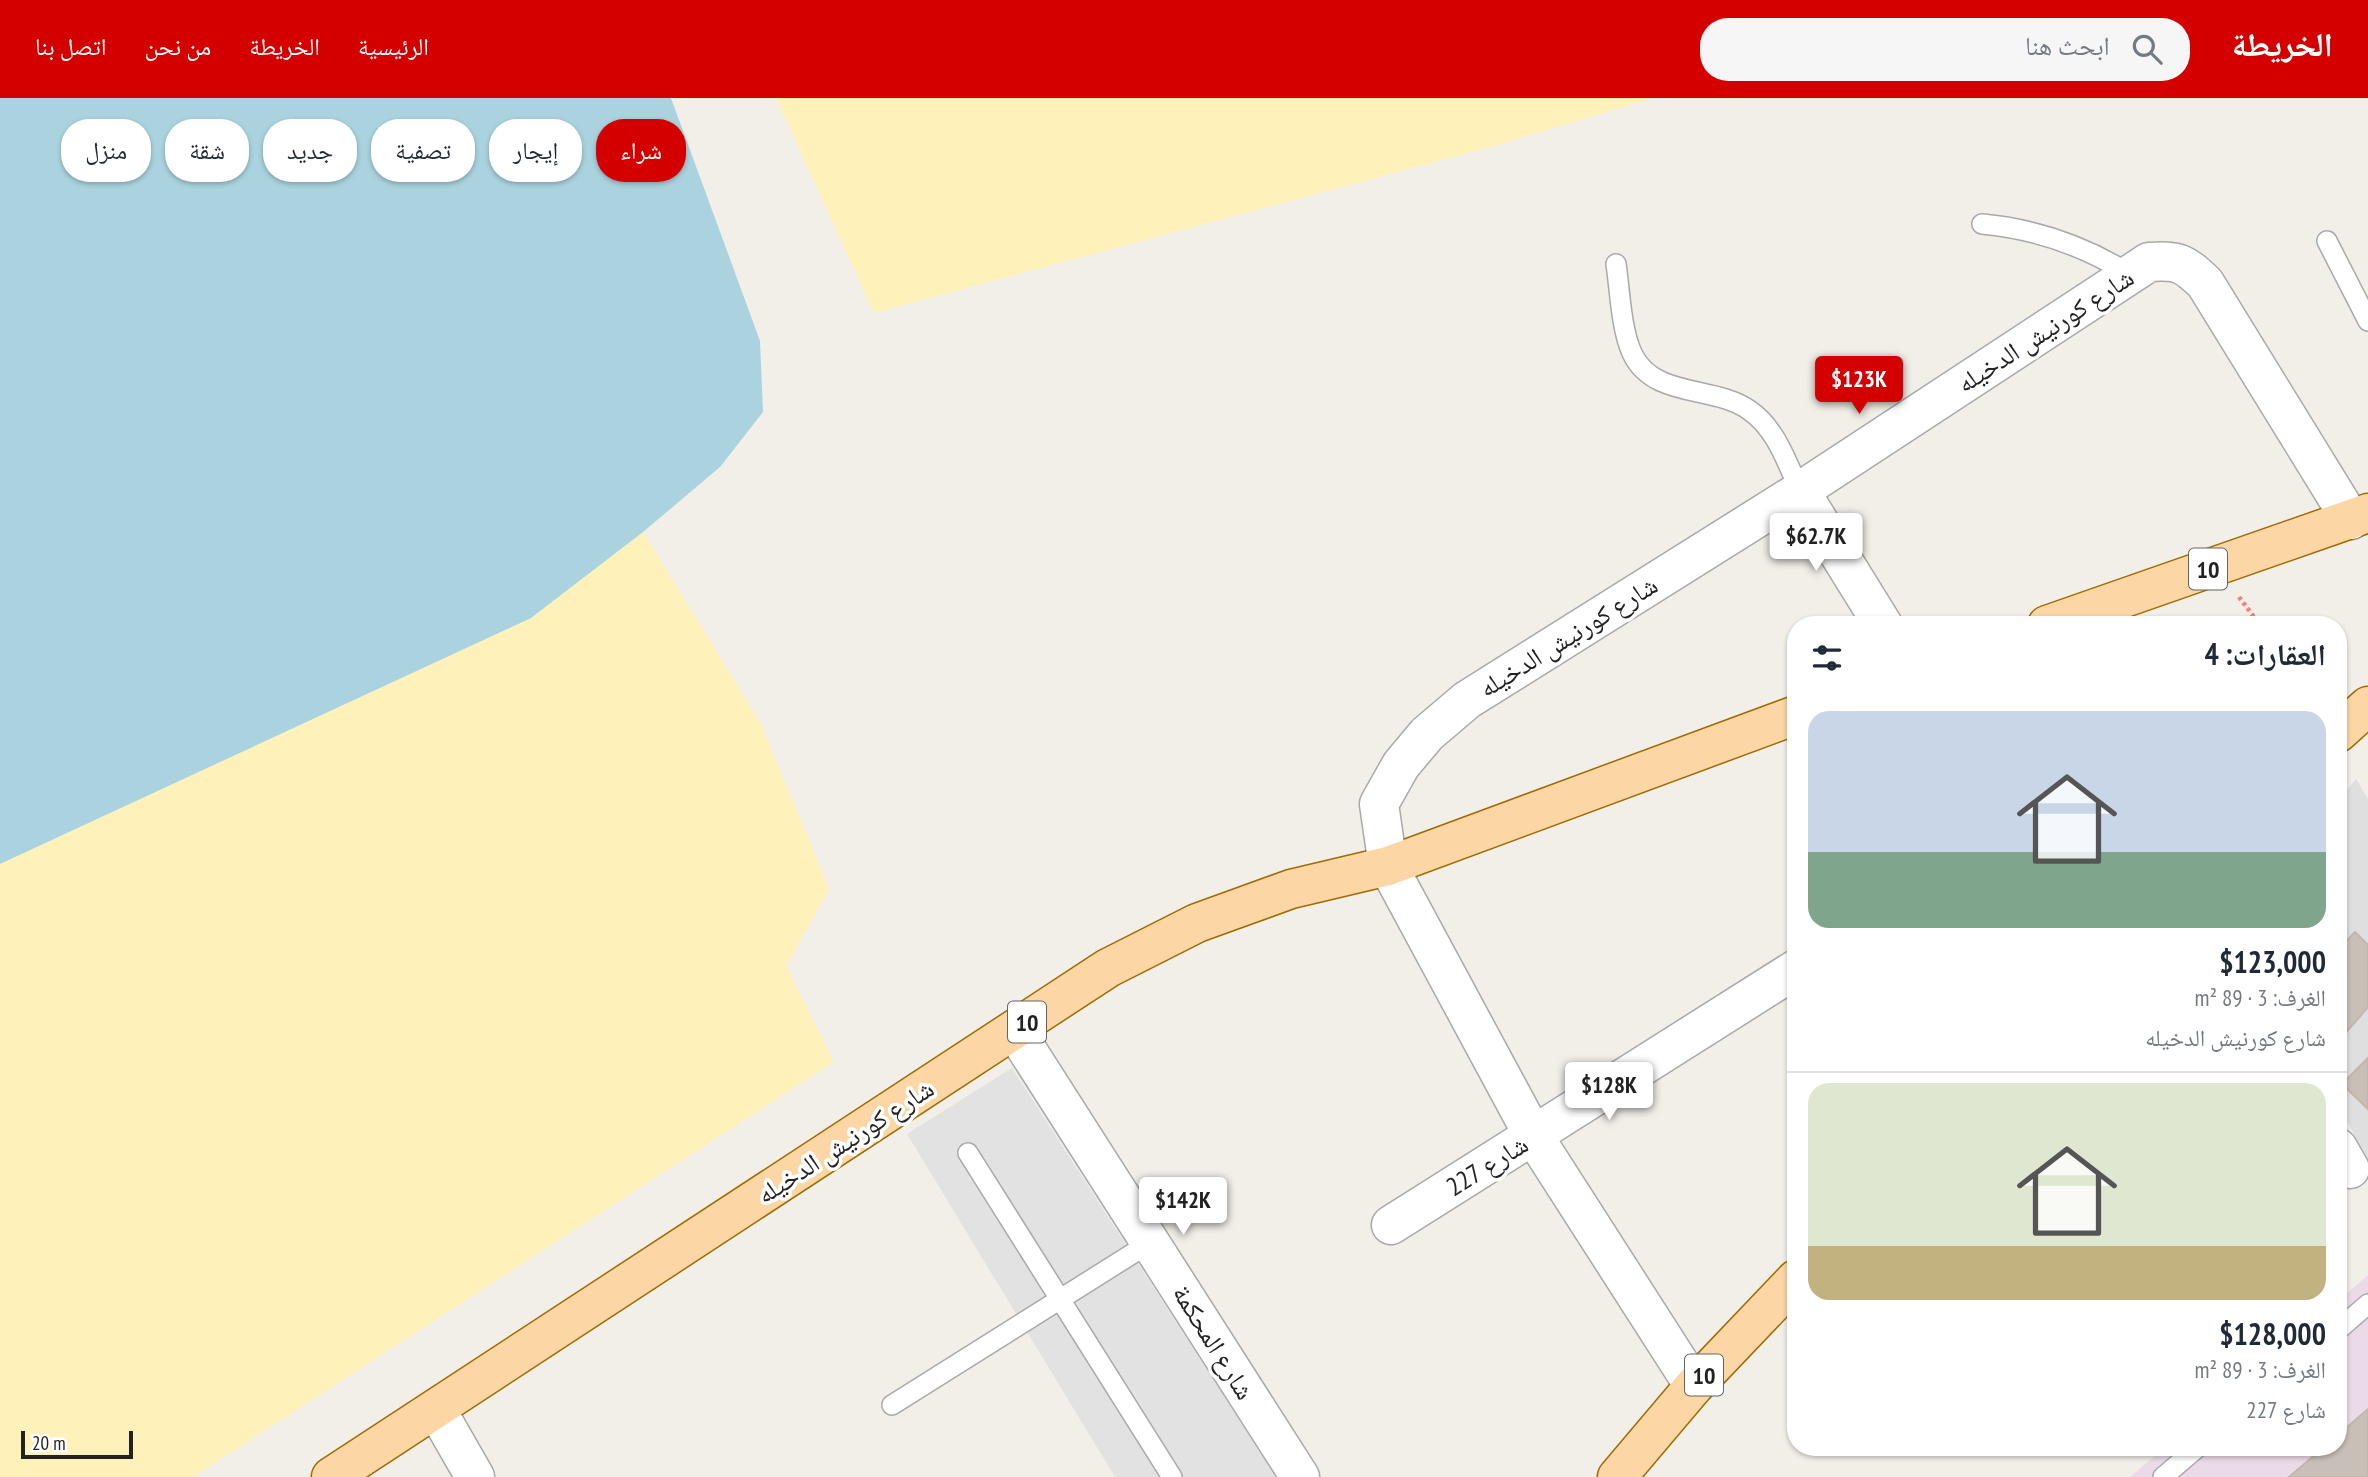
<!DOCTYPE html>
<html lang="ar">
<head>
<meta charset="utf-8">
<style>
	body { margin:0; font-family:"PT Sans Narrow","Noto Naskh Arabic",sans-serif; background:#f6f6f7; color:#1f2937; direction:rtl; height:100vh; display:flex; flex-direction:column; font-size:26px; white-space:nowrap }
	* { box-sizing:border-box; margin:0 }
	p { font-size:23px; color:#747a83 }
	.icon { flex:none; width:38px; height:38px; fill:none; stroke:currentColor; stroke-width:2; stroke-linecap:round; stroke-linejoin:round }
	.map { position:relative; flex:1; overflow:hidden; direction:ltr }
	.details { position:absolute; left:1787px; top:518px; width:560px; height:840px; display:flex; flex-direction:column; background:#fff; border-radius:28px; box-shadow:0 2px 5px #0004; direction:rtl }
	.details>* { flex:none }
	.hud { position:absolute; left:21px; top:21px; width:665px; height:63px; direction:rtl; display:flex; gap:14px }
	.scale { position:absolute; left:21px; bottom:18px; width:112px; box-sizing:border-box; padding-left:7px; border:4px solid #222; border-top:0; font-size:19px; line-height:24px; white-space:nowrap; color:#222; -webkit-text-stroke:5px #fff; paint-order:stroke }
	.price { position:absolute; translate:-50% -60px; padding:0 16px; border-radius:7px; background:#fff; color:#222; font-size:23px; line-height:46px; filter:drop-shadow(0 2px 4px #0008) }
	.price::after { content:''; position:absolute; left:50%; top:42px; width:21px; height:16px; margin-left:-10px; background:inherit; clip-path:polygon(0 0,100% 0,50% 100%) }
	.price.selected { background:#d40000; color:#fff }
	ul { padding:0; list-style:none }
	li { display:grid; align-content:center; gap:14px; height:371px; padding:0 21px }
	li+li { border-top:2px solid #e0e1e3 }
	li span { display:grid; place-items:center; height:217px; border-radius:21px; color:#555 }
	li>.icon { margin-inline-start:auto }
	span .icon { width:126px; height:126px; fill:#fffc; stroke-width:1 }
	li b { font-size:30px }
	h2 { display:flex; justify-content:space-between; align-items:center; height:84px; padding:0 21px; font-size:30px }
	.pill { padding:0 24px; border-radius:28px; background:#fff; box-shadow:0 2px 5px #0004; font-size:24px; line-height:63px }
	.pill.selected { background:#d40000; color:#fff }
	header { display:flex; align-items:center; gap:42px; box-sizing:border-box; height:98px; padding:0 35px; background:#d40000; color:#fff }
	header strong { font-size:33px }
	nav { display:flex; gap:38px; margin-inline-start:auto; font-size:24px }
	.search { width:490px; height:63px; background:#f6f6f7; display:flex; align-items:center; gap:18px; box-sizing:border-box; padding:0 24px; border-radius:28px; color:#747a83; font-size:26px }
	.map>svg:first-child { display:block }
</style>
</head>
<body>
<header>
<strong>الخريطة</strong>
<div class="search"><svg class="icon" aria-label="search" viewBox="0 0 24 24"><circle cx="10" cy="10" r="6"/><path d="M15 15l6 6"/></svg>ابحث هنا</div>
<nav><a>الرئيسية</a><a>الخريطة</a><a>من نحن</a><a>اتصل بنا</a></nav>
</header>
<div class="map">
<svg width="2368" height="1379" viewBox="0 0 2368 1379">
	<rect width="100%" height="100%" fill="#f2efe9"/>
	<polygon fill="#e0dfdf" points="2356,681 2368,701 2368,1061 2338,1007 2338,703"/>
	<polygon fill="#ebdbe8" points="2368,1177 2368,1379 2130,1379 2165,1349 2338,1349 2338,1203"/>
	<g fill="#fff1ba">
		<polygon points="776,0 1653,0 1498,47 874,215"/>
		<polygon points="643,434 761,626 829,791 786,868 834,964 193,1379 0,1379 0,766 531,520"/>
	</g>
	<polygon fill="#e2e2e2" points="1012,970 1276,1379 1115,1379 907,1036"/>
	<polygon fill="#aad3df" points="0,0 671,0 760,243 763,314 720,369 643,434 531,520 0,766"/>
	<g fill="#c7bfb8" stroke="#c4b6ab" stroke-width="2">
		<polygon points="2355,834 2368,847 2368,909 2338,944 2338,852"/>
		<polygon points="2368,960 2368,1011 2342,986"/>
		<polygon points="2368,1311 2368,1379 2289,1379 2324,1349 2338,1349 2338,1337"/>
	</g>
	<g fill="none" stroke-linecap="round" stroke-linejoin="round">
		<g stroke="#a9a9a9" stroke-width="22">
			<g id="lane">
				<path d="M1982,126C2036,131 2083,147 2129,176"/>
				<polyline points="2327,143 2368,223"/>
				<path d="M1616,166C1620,193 1621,231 1632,255C1653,301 1714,287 1749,312C1776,330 1787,365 1800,393"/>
				<polyline points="968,1055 1172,1379"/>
				<polyline points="2338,1232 2368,1206"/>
				<polyline points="892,1307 1151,1144"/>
				<polyline points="2163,1379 2198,1349"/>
			</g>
		</g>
		<g stroke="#a9a9a9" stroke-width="41">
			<g id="street">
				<polyline points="1800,393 1883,527"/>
				<polyline points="1015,933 1300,1379"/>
				<polyline points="2338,1050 2350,1071"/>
				<polyline points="1391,1127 1796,871"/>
				<path d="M1694,1288L1533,1037L1388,768L1379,706L1401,667L1427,636L1467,602L1800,393L2149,164C2179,162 2184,165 2205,185L2351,422"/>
				<polyline points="436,1311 475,1379"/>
			</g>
		</g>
		<g stroke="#a06b00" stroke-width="41">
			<g id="primary">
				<polyline points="2047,527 2368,415"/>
				<polyline points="2338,635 2368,608"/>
				<polyline points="331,1379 1108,870 1197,825 1291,791 1388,768 1796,617"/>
				<polyline points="1617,1379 1694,1288 1796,1181"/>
			</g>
		</g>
		<polyline stroke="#fa8072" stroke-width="4.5" stroke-dasharray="3.5 3.5" stroke-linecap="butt" points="2239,499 2260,527"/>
		<use href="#lane" stroke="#fff" stroke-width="19"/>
		<use href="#street" stroke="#fff" stroke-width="38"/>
		<use href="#primary" stroke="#fcd6a4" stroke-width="38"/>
	</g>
	<g text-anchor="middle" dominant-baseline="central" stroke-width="7" stroke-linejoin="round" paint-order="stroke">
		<g fill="#fff" stroke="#646464" stroke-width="2">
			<rect x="2189" y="450.5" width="38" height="41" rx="5"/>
			<rect x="1008" y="903.5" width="38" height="41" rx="5"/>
			<rect x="1685" y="1256.5" width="38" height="41" rx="5"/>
		</g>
		<g font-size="24" font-weight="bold" fill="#222">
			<text x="2208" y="471">10</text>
			<text x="1027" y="924">10</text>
			<text x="1704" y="1277">10</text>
		</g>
		<g font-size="26" fill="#222" stroke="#fff">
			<text transform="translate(2045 232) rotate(-33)">شارع كورنيش الدخيله</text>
			<text transform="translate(1568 538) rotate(-32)">شارع كورنيش الدخيله</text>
			<text transform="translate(845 1043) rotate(-33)">شارع كورنيش الدخيله</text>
			<text transform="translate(1487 1067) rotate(-32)">شارع 227</text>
			<text transform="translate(1214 1244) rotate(58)">شارع المحكمة</text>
		</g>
	</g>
</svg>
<div class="scale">20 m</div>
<b class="price selected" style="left:1859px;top:318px">$123K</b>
<b class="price" style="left:1816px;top:475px">$62.7K</b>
<b class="price" style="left:1609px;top:1024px">$128K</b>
<b class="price" style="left:1183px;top:1139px">$142K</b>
<div class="hud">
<a class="pill selected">شراء</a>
<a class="pill">إيجار</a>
<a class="pill">تصفية</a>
<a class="pill">جديد</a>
<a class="pill">شقة</a>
<a class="pill">منزل</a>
</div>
<section class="details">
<h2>العقارات: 4<svg class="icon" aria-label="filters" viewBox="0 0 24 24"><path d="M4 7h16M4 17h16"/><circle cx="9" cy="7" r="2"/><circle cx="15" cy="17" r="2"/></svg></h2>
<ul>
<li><span style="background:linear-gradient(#c9d6e8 65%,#7fa58c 0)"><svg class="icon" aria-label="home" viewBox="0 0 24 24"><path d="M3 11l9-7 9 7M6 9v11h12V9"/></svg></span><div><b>$123,000</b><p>الغرف: 3 · 89 m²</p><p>شارع كورنيش الدخيله</p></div></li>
<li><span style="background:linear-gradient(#dfe7d0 75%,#c2b280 0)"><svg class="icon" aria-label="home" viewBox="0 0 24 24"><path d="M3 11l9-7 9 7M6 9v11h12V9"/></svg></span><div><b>$128,000</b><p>الغرف: 3 · 89 m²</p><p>شارع 227</p></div></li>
</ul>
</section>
</div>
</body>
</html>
